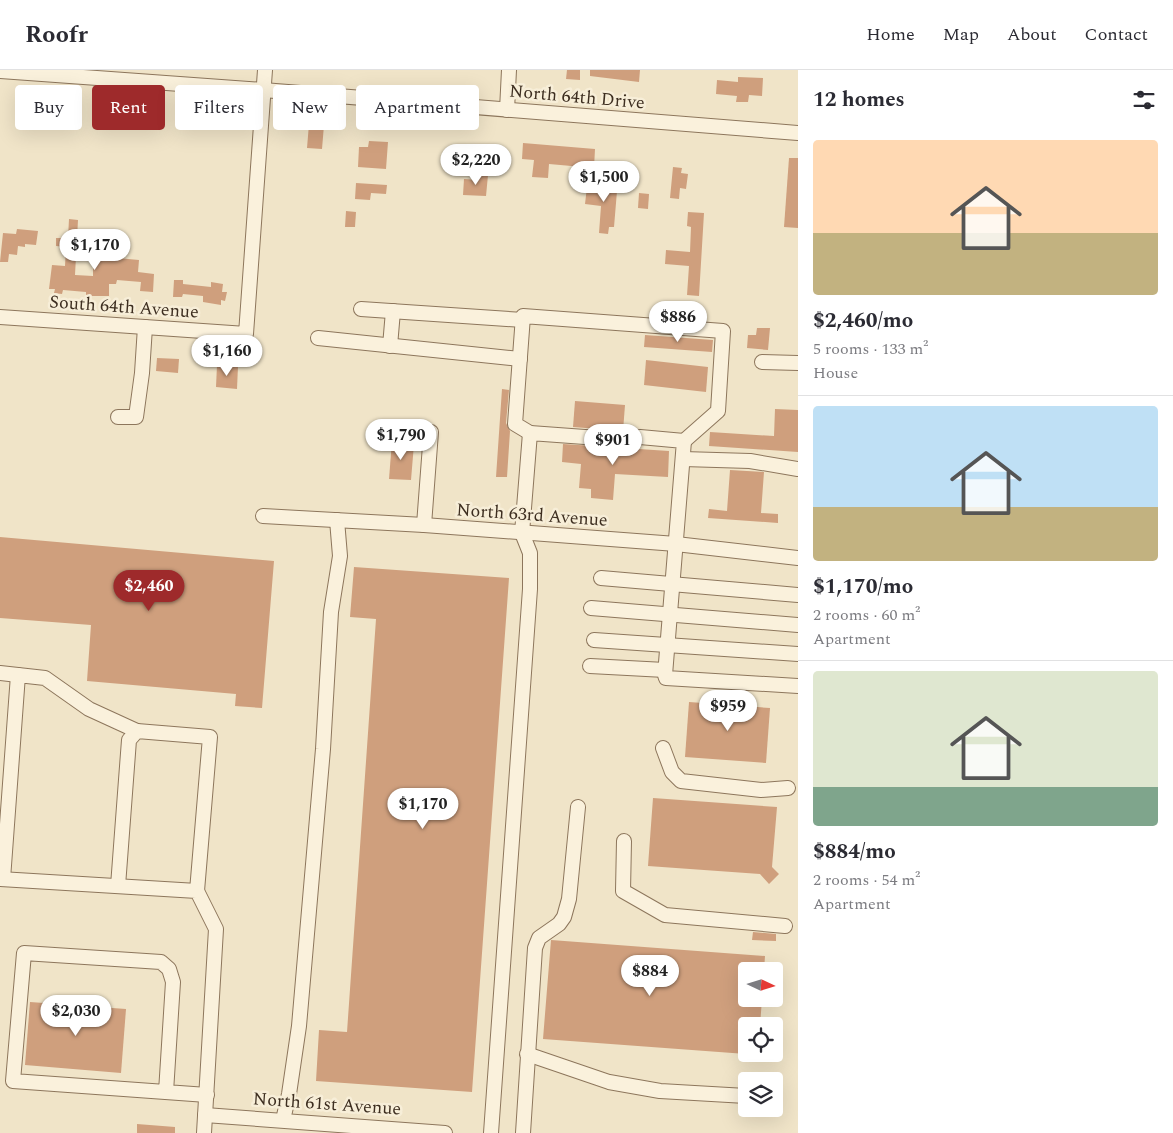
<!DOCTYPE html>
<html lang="en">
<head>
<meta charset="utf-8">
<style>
	body { margin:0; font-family:Spectral,serif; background:#f7f7f7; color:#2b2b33; height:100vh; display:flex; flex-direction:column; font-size:19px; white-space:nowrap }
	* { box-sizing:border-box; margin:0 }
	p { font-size:16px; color:#7c7c81 }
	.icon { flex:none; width:28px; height:28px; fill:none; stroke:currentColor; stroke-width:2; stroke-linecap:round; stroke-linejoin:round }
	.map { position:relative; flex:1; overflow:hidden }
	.sheet { display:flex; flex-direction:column; background:#fff; width:375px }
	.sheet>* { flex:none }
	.banner { position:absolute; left:15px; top:15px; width:475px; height:45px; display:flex; gap:10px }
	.needle { width:32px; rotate:94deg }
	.controls { position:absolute; left:738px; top:892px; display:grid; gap:10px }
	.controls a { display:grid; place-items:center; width:45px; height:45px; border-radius:5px; background:#fff; box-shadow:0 5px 20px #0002; font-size:25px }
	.price { position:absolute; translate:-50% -42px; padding:0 11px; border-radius:18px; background:#fff; color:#222; font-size:16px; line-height:32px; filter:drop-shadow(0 1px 2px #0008) }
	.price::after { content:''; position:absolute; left:50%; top:30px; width:15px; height:11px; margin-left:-8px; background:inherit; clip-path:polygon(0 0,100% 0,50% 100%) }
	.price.selected { background:#9e2a2b; color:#fff }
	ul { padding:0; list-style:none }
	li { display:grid; align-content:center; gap:10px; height:265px; padding:0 15px }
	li+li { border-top:1px solid #e1e1e2 }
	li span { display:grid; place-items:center; height:155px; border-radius:5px; color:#555 }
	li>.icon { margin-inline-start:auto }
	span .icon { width:90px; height:90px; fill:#fffc; stroke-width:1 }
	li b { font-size:21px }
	h2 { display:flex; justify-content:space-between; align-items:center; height:60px; padding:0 15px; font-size:21px }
	.chip { padding:0 18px; border-radius:5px; background:#fff; box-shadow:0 5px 20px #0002; font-size:18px; line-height:45px }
	.chip.selected { background:#9e2a2b; color:#fff }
	header { display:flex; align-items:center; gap:30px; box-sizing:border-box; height:70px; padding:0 25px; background:#fff; border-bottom:1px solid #e1e1e2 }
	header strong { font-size:24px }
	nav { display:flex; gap:28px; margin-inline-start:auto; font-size:18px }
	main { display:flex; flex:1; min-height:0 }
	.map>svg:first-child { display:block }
</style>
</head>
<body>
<header>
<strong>Roofr</strong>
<nav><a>Home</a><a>Map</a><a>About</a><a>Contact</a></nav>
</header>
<main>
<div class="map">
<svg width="798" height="1063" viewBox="0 0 798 1063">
	<rect width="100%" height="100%" fill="#f0e4c8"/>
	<g fill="#cf9f7d">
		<polygon points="567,0 580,0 580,10 566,9"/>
		<polygon points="590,0 640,0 639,12 590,6"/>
		<polygon points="738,7 763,8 762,26 749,25 748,32 736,32 737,26 716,24 717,10 738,12"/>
		<polygon points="309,54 324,55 322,79 307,78"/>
		<polygon points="369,71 388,72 386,99 358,97 359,77 368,77"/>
		<polygon points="523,73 595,79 594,98 549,94 548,108 532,107 534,90 522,89"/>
		<polygon points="789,88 798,88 798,158 784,157"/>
		<polygon points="673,97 682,98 681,103 688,104 686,119 680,118 679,129 670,128"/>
		<polygon points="479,104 488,105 486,126 463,125 464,109 479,110"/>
		<polygon points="606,109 618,109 614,157 609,157 608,164 599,163 601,136 585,134 587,117 605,118"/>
		<polygon points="356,113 387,115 386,124 371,123 370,130 355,129"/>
		<polygon points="639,123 649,124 648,139 638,138"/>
		<polygon points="346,141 356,142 355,157 345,157"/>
		<polygon points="688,142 704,143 699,226 687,225 689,196 665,194 666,180 690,182 691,157 687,156"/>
		<polygon points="69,149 78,150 75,205 93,206 93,188 106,188 107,183 117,183 117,188 139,190 138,202 154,204 153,222 140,221 141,212 117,210 116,214 109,214 109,226 86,226 86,222 63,220 62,224 54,223 55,219 49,219 52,195 65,196 66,177 56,176 56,168 68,168"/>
		<polygon points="17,159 38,161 36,175 25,174 25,177 18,176 17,185 9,184 8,192 0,192 3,163 16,164"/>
		<polygon points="174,210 183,210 183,214 211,217 211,212 223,214 222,222 227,222 225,231 221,230 221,235 203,232 203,226 183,224 182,227 173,227"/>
		<polygon points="757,258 770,258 768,280 747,278 748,265 756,265"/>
		<polygon points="645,265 713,270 712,282 644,277"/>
		<polygon points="157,288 179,289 178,303 156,301"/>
		<polygon points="646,290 708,297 706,322 644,315"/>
		<polygon points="217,295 238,296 237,319 216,317"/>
		<polygon points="502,319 509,320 506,353 510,361 507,407 496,407"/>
		<polygon points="575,331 625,335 623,361 573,357"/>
		<polygon points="775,339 798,340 798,382 709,376 710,362 774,366"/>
		<polygon points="392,371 414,374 411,410 389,409"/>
		<polygon points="563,374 669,381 668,407 615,404 613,430 591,428 591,419 579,418 581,394 562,392"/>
		<polygon points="730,400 764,402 761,443 778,444 778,453 708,448 709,439 727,441"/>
		<polygon points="0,467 274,491 262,638 235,636 236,624 87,611 91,555 0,548"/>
		<polygon points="354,497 509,508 472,1022 316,1011 319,960 347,962 376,549 350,547"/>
		<polygon points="689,632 770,638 766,693 685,687"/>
		<polygon points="653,728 777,737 772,797 779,804 769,814 760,804 648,796"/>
		<polygon points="753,862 776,864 776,871 752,870"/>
		<polygon points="551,870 765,886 764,901 746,901 746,929 762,929 760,956 746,956 746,984 543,969"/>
		<polygon points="30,932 126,939 121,1003 25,995"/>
		<polygon points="137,1054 175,1057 175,1063 137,1063"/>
	</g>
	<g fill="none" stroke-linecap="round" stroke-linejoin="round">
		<g stroke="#8d765c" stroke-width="16">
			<g id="minor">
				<polyline points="0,1 263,20 798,63"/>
				<polyline points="507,40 509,0"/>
				<polyline points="361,239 523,250"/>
				<polyline points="0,247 246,264 265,0"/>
				<polyline points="318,268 520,289"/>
				<polyline points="390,276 393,241"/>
				<polyline points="762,292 798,293"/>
				<polyline points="118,347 136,347 142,303 145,257"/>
				<polyline points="530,363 515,354 523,246 723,261 718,341 684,371"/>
				<polyline points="683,389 750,391 798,399"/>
				<polyline points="263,446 424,455 676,474 798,488"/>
				<polyline points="424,455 431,362"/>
				<polyline points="601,508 798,525"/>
				<polyline points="591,538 798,555"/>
				<polyline points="594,570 798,584"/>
				<polyline points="590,596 665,600"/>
				<polyline points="0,603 18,605"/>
				<polyline points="663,678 672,702 681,711 761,720 788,718"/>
				<polyline points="624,771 623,821 665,845 785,856"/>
				<polyline points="0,809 197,821 216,859 204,1063"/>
				<polyline points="3,809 18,605 45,608 89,639 137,661"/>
				<polyline points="118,816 129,670 137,661 210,667 197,821"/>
				<polyline points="527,984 609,1012 660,1021 746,1026"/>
				<polyline points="166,1022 173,912 169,899 161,892 24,883 13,1011 207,1025"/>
				<polyline points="205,1045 445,1063"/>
				<polyline points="283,1050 289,1024 299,956 323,679 331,542 340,486 337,450"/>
				<polyline points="491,1063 530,519 530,483 522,463 530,363 626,370 640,367 684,371 665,605 666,608 798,616"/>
				<polyline points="523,1063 535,878 539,868 559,854 564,847 569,829 578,737"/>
			</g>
		</g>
		<use href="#minor" stroke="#faf1dc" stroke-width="14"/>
	</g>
	<g text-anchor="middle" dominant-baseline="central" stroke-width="5" stroke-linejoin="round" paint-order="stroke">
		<g font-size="18" fill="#3d2e20" stroke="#f7eed8">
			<text transform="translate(577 27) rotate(5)">North 64th Drive</text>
			<text transform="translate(124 237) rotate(4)">South 64th Avenue</text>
			<text transform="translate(532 445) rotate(4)">North 63rd Avenue</text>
			<text transform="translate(327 1034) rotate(4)">North 61st Avenue</text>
		</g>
	</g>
</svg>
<div class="controls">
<a><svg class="needle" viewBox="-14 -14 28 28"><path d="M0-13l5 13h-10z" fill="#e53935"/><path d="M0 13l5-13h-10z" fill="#7c7c81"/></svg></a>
<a><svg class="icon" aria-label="locate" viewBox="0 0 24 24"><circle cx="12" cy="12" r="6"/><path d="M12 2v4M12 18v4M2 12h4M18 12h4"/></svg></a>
<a><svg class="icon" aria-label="layers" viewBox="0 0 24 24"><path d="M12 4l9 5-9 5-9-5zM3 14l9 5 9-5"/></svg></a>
</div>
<b class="price" style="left:476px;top:116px">$2,220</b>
<b class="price" style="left:604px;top:133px">$1,500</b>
<b class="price" style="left:95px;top:201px">$1,170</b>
<b class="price" style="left:678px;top:273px">$886</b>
<b class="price" style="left:227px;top:307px">$1,160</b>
<b class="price" style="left:401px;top:391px">$1,790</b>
<b class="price" style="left:613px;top:396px">$901</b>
<b class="price selected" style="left:149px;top:542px">$2,460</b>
<b class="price" style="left:728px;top:662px">$959</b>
<b class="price" style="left:423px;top:760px">$1,170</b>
<b class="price" style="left:650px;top:927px">$884</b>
<b class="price" style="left:76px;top:967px">$2,030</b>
<div class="banner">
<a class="chip">Buy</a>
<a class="chip selected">Rent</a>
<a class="chip">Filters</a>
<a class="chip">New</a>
<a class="chip">Apartment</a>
</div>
</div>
<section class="sheet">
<h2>12 homes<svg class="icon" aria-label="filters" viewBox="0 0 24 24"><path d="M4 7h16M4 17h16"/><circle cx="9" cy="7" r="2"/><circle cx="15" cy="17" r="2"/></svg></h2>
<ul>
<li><span style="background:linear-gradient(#ffd9b3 60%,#c2b280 0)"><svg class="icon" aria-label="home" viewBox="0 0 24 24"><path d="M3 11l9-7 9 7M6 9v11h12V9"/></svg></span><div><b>$2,460/mo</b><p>5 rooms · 133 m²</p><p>House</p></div></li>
<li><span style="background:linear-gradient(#bfe0f5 65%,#c2b280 0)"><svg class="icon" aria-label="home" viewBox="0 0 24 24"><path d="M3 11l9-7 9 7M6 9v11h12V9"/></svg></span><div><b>$1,170/mo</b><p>2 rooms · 60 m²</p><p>Apartment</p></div></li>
<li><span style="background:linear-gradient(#dfe7d0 75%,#7fa58c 0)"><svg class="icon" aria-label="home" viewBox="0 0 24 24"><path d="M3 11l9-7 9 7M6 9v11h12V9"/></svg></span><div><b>$884/mo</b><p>2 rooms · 54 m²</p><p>Apartment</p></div></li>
</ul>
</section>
</main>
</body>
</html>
